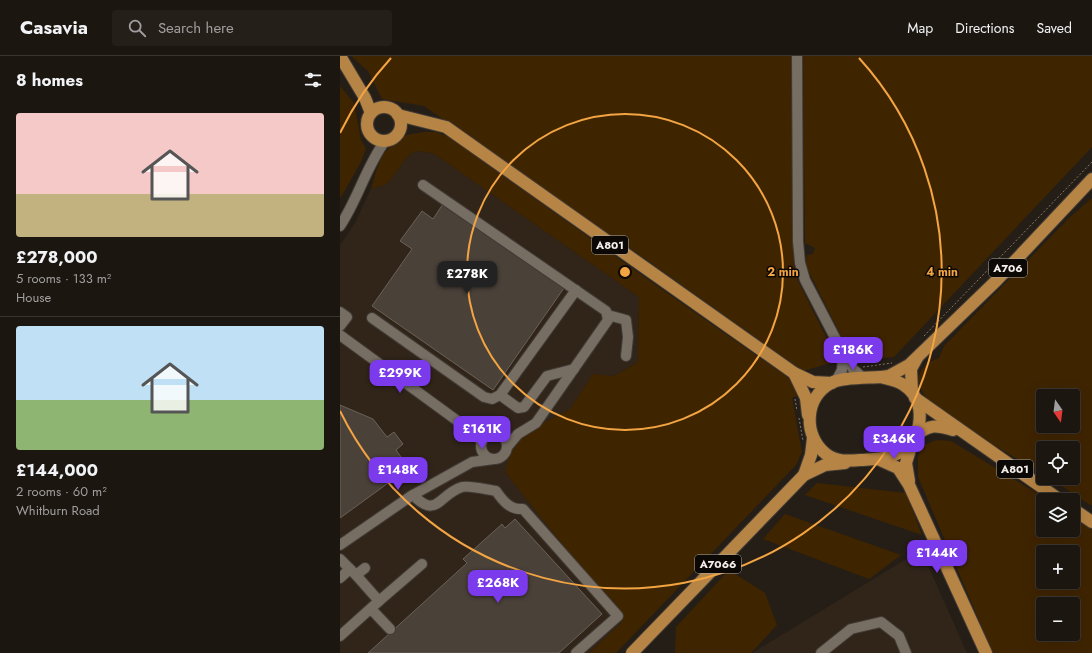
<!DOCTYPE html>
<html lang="en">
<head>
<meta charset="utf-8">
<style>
	body { margin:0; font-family:Jost,sans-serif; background:#251f19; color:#f1f3f6; height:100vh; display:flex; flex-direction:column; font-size:15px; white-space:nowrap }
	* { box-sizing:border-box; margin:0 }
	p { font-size:13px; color:#a09f9f }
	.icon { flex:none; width:22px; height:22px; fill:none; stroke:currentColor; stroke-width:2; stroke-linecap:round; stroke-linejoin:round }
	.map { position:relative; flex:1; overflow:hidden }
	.panel { display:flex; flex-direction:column; background:#1c1610; width:340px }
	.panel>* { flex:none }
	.needle { width:26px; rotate:166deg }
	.buttons { position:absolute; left:696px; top:333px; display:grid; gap:8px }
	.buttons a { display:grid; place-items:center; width:44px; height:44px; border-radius:4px; background:#1c1610; box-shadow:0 4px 16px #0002,0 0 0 1px #3a3530; font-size:20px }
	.price { position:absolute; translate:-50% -34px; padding:0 9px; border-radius:8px; background:#7c3aed; color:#fff; font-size:13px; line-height:26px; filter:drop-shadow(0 1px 2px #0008) }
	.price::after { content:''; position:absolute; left:50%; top:24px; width:12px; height:9px; margin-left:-6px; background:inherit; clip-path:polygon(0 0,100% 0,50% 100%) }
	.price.on { background:#222; color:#fff }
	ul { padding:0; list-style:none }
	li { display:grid; align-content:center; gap:8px; height:212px; padding:0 16px }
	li+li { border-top:1px solid #3a3530 }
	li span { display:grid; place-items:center; height:124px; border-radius:4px; color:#555 }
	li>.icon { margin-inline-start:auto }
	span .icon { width:72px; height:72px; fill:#fffc; stroke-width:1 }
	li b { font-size:17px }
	h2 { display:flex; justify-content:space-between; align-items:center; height:48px; padding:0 16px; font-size:17px }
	header { display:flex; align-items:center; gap:24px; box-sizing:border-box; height:56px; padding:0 20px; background:#1c1610; border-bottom:1px solid #3a3530 }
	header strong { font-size:19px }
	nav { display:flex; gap:22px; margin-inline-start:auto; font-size:14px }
	.search { width:280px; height:36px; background:#251f19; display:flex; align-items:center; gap:10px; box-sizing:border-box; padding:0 14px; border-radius:4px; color:#a09f9f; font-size:15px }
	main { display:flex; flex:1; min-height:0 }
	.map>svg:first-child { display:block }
</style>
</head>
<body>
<header>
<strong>Casavia</strong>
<div class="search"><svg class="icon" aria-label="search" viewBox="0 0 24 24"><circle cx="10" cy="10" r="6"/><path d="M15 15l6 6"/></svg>Search here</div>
<nav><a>Map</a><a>Directions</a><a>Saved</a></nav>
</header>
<main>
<section class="panel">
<h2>8 homes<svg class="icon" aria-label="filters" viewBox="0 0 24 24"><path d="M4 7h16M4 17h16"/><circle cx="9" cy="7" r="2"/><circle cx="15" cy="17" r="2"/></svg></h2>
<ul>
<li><span style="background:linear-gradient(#f6c9c9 65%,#c2b280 0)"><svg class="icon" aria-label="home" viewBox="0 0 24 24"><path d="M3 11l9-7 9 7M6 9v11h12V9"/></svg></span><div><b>£278,000</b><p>5 rooms · 133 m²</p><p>House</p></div></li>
<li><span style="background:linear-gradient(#bfe0f5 60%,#8fb573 0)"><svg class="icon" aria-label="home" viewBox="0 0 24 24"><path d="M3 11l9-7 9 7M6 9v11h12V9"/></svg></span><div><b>£144,000</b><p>2 rooms · 60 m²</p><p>Whitburn Road</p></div></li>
</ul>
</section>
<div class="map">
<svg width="752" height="597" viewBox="0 0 752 597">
	<rect width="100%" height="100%" fill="#251e16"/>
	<g fill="#312519">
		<polygon points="75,95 93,97 299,241 298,306 274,320 253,318 230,353 185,377 165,416 284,565 249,597 0,597 0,189 15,167 31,133 47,128 68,100"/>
		<polygon points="581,494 627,597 412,597"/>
	</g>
	<g fill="#3f2400" fill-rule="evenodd">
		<polygon points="11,0 451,0 454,209 457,223 498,305 463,315 294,195 273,182 84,50 42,43 28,15"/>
		<polygon points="463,0 752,0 752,91 554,301 525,304 505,288 465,208 467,199 473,198 475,192 465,187"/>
		<polygon points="0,30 14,47 21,84 26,93 21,106 0,143"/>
		<path d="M84,76H96L109,81L310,225L446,320L452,325L459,339L452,342L462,396L456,409L276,597H249L283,565L165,416L175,382L230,353L253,318L274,320L298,306L299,241L93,97L75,95L68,100L47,128L31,133C35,121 38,103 47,94C53,88 59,89 66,79Z"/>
		<path d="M752,142V450L709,422H733V392H703V418L638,380L587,343C573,324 577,310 599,302L604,290L729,162ZM703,340H733V370H703Z"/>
		<path d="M597,384L611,385L708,444H703V474H733V461L752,473V597H653L578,421V400L584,389ZM703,496H733V526H703ZM703,548H733V578H703Z"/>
		<polygon points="477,427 566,437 582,479 465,439"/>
		<polygon points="445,458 561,499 529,523 423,483"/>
		<polygon points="389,514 425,537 437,569 411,597 335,597 336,571"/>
	</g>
	<g fill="#4a4139" stroke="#6a6158">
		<polygon points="103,148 224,232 153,334 32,250 72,193 60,185 82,155 93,163"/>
		<polygon points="0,349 33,363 47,381 54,376 63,388 56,394 69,412 0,462"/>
		<polygon points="175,463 262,558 219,597 28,597 127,507 123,503 162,468 165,472"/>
	</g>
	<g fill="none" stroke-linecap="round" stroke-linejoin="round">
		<g stroke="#413b36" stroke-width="12">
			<g id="minor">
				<polyline points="457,0 458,185 460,207 465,224 503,297 513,313 523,322"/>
				<polyline points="83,129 266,255 268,264 196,367 178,378 167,391"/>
				<path d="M0,170C18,143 26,111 45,85"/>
				<polyline points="0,256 7,261 0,270"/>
				<polyline points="268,259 286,264 288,281 286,300"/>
				<polyline points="32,262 144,341 152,343 160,339 236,234"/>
				<polyline points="0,279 134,377 142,386"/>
				<polyline points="496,325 502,314 503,297"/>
				<polyline points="160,339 178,352 184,351 207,320 234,313"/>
				<circle cx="154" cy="390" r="13"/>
				<path d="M73,439C97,464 99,438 122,431C129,429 148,434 156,435C163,445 170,454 183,453L278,560L236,597"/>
				<polyline points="0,489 71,440 132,406 154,403"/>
				<polyline points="0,503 16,519 25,512"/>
				<polyline points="16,519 39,545 82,508"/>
				<polyline points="0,522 10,513"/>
				<polyline points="31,553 50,573"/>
				<polyline points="0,580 39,545"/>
				<polyline points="481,597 511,573 541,566 559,580 566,597"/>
			</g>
		</g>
		<g stroke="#413b36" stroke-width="14">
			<g id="major">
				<polyline points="0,0 25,42 31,57"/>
				<circle cx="44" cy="68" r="17"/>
				<polyline points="58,59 106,71 454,317 473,326 492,327"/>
				<polyline points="454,317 466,342 468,359"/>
				<path d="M540,321C548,323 558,324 565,330C587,345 583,382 562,395C550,403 535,403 521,404C508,405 497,406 486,398C463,380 464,342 491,327C502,321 527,322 540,321Z"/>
				<polyline points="541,321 549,320 569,309 657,224 752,123"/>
				<polyline points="572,336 571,313 577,302"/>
				<polyline points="575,342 720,444"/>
				<path d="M575,380C590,368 596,369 613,374"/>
				<polyline points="538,403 558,412 569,429 646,597"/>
				<polyline points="464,419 471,399 473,382"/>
				<polyline points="569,425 566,407 572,387"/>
				<polyline points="733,453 752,466"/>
				<polyline points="292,597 464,419 485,409 505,407"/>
			</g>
		</g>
		<g stroke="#817a73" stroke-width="1" stroke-dasharray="2 2" stroke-linecap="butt">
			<polyline points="584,280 752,106"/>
			<polyline points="523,311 552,307"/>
			<polyline points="455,343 457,355"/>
			<polyline points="459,362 463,385"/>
		</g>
		<use href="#minor" stroke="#766d63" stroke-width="10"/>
		<use href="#major" stroke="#b68444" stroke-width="12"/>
	</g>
	<g fill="none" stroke="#f3a443" stroke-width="2">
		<circle cx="285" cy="216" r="158"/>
		<path d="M0 77A317 317 0 0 1 51 2M519 2A317 317 0 1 1 0 355"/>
	</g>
	<g text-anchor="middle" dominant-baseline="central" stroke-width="3" stroke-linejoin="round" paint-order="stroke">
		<g fill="#0b0806" stroke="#afaaa6" stroke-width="1">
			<rect x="252" y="180" width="36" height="18" rx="3"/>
			<rect x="649" y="203" width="38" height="18" rx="3"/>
			<rect x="657" y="404" width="36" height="18" rx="3"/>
			<rect x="355" y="499" width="46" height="18" rx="3"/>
		</g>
		<g font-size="11" font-weight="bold" fill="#f5efea">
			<text x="270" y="189">A801</text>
			<text x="668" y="212">A706</text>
			<text x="675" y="413">A801</text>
			<text x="378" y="508">A7066</text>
		</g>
	</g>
	<circle cx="285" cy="216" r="6" fill="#f3a443" stroke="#0b0806" stroke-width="2"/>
	<g font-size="12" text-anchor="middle" font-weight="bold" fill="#f3a443" stroke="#0b0806" stroke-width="3" stroke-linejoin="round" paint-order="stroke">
		<text x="443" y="220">2 min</text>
		<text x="602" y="220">4 min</text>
	</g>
</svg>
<div class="buttons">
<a><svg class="needle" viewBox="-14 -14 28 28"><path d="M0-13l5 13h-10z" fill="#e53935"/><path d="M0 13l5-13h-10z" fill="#a09f9f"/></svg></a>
<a><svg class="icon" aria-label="locate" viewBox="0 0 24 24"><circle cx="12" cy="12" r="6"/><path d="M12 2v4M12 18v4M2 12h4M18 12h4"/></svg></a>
<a><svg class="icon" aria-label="layers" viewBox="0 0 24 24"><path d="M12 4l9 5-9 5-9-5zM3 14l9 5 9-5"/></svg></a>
<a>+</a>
<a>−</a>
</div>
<b class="price on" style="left:127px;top:239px">£278K</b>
<b class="price" style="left:513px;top:315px">£186K</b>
<b class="price" style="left:60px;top:338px">£299K</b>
<b class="price" style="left:142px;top:394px">£161K</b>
<b class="price" style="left:554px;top:404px">£346K</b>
<b class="price" style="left:58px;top:435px">£148K</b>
<b class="price" style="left:597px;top:518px">£144K</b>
<b class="price" style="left:158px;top:548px">£268K</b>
</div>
</main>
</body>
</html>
